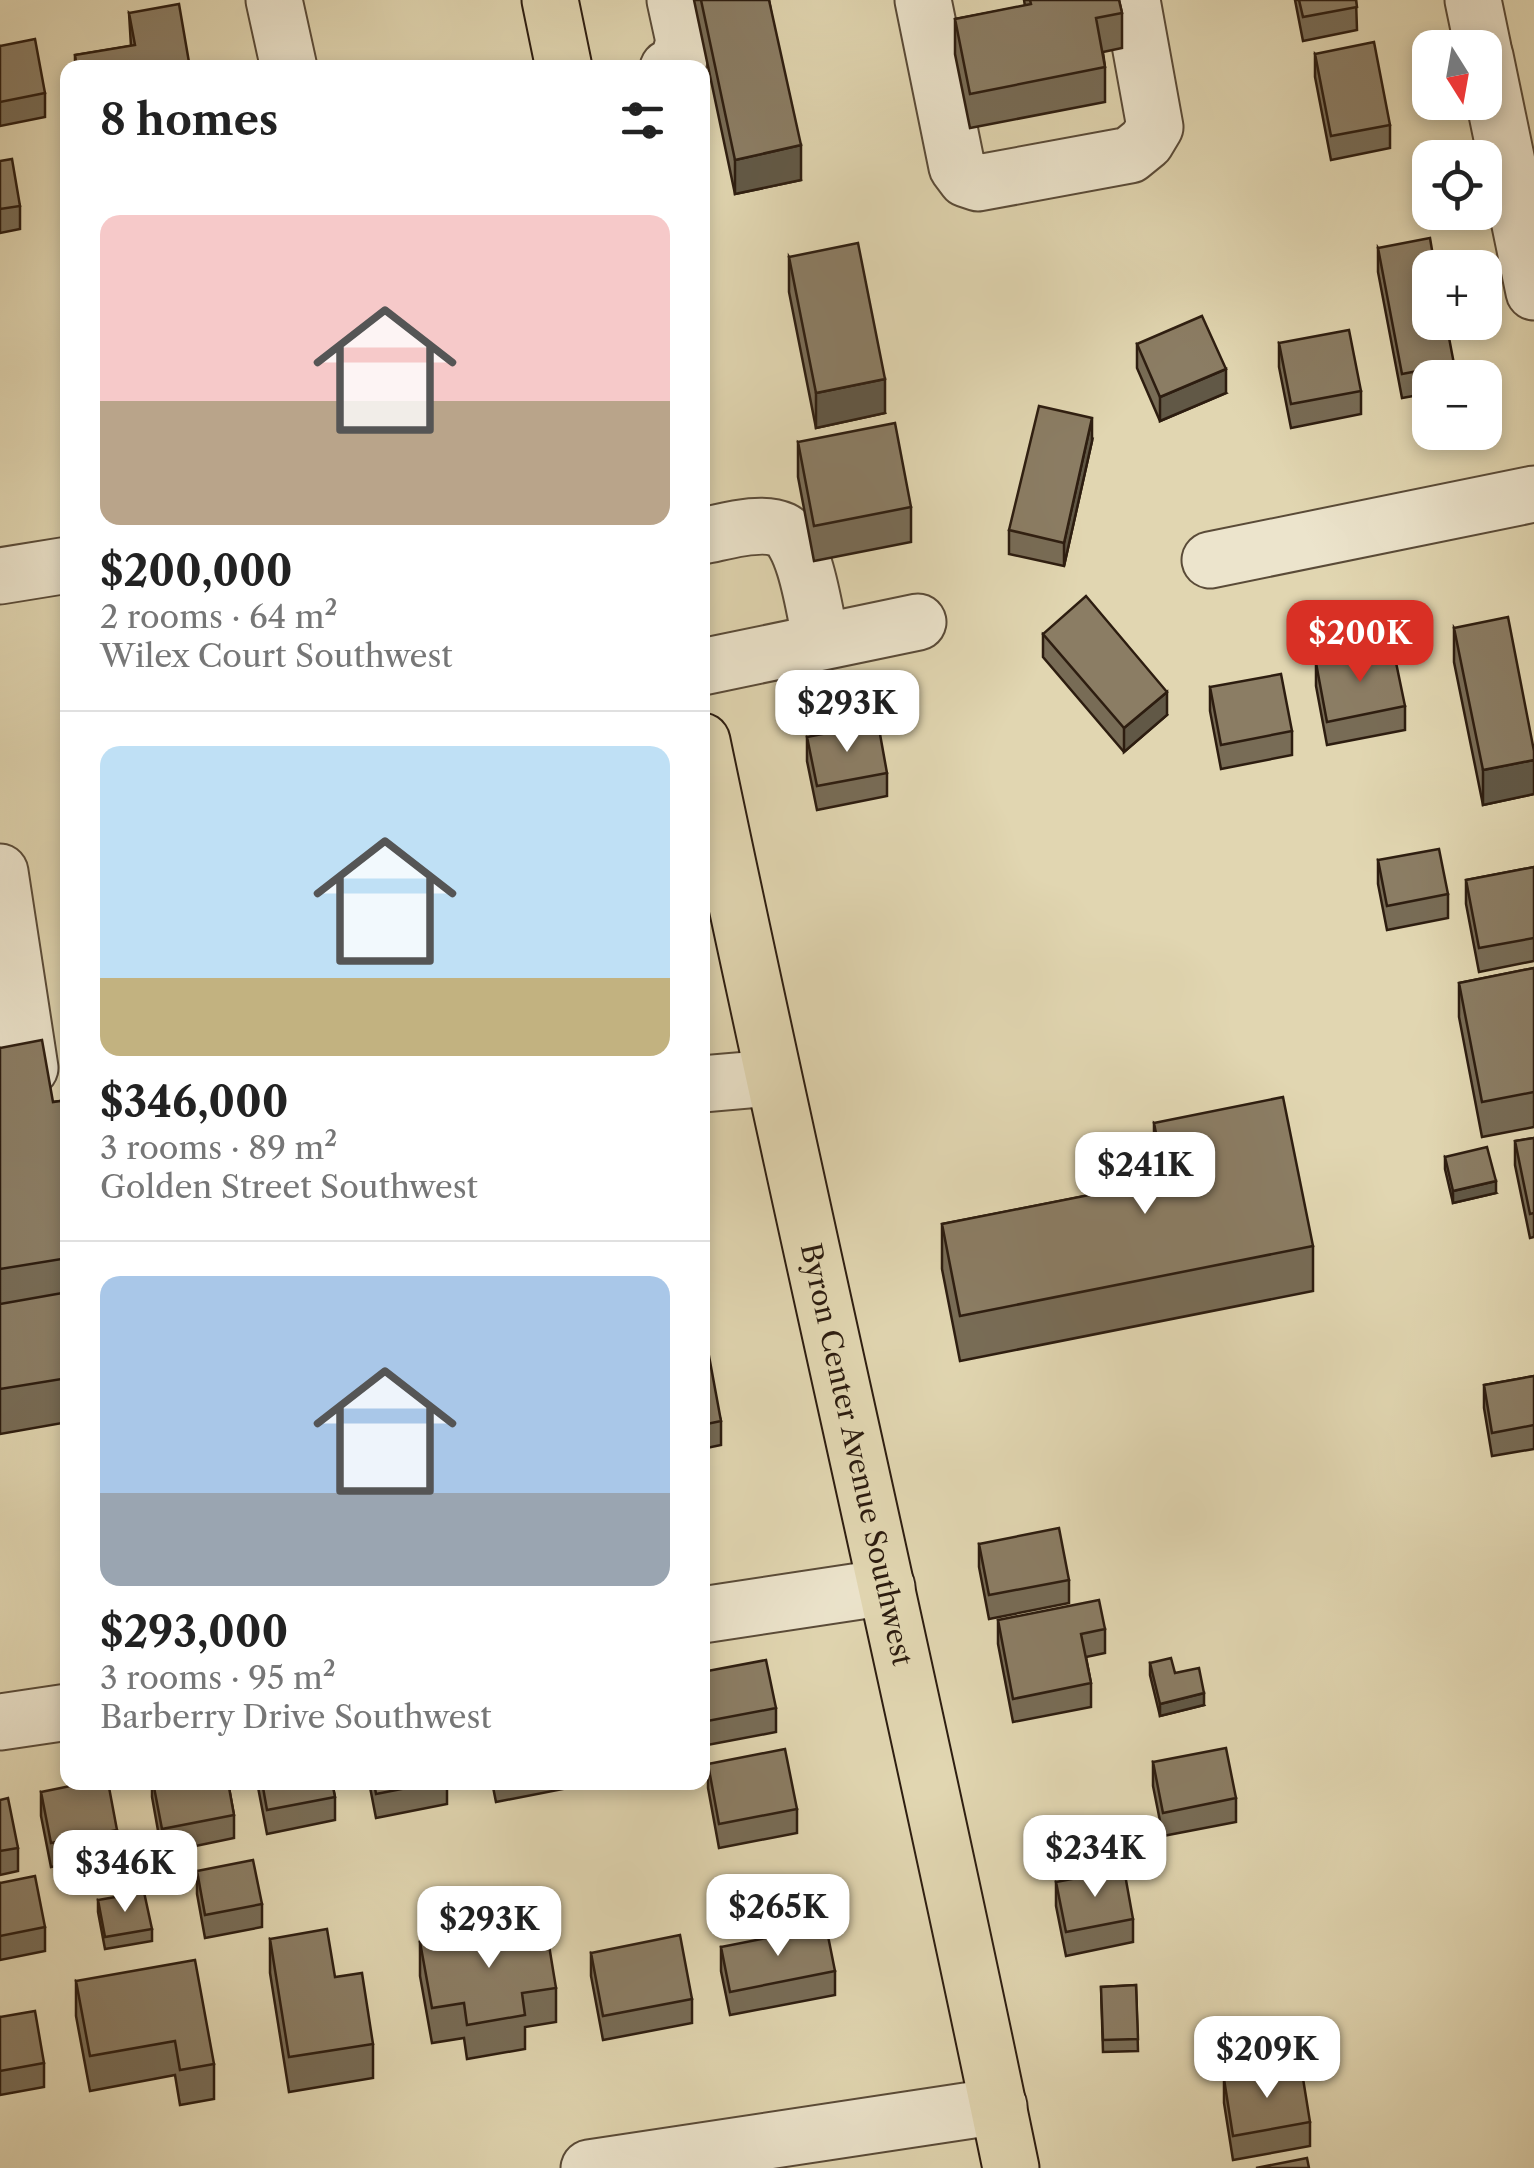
<!DOCTYPE html>
<html lang="en">
<head>
<meta charset="utf-8">
<style>
	body { margin:0; font-family:"Libre Caslon Text",serif; background:#f2f2f2; color:#222; height:100vh; display:flex; flex-direction:column; font-size:38px; white-space:nowrap }
	* { box-sizing:border-box; margin:0 }
	p { font-size:32px; color:#767676 }
	.icon { flex:none; width:55px; height:55px; fill:none; stroke:currentColor; stroke-width:2; stroke-linecap:round; stroke-linejoin:round }
	.map { position:relative; flex:1; overflow:hidden }
	.side { position:absolute; left:60px; top:60px; width:650px; height:1730px; display:flex; flex-direction:column; background:#fff; border-radius:20px; box-shadow:0 5px 15px #0003 }
	.side>* { flex:none }
	.needle { width:65px; rotate:169deg }
	.fabs { position:absolute; left:1412px; top:30px; display:grid; gap:20px }
	.fabs a { display:grid; place-items:center; width:90px; height:90px; border-radius:20px; background:#fff; box-shadow:0 5px 15px #0003; font-size:50px }
	.price { position:absolute; translate:-50% -85px; padding:0 22px; border-radius:20px; background:#fff; color:#222; font-size:32px; line-height:65px; filter:drop-shadow(0 2px 5px #0008) }
	.price::after { content:''; position:absolute; left:50%; top:60px; width:30px; height:22px; margin-left:-15px; background:inherit; clip-path:polygon(0 0,100% 0,50% 100%) }
	.price.current { background:#d93025; color:#fff }
	ul { padding:0; list-style:none }
	li { display:grid; align-content:center; gap:20px; height:530px; padding:0 40px }
	li+li { border-top:2px solid #e0e0e0 }
	li span { display:grid; place-items:center; height:310px; border-radius:20px; color:#555 }
	li>.icon { margin-inline-start:auto }
	span .icon { width:180px; height:180px; fill:#fffc; stroke-width:1 }
	li b { font-size:42px }
	h2 { display:flex; justify-content:space-between; align-items:center; height:120px; padding:0 40px; font-size:42px }
	.map>svg:first-child { display:block }
</style>
</head>
<body>
<div class="map">
<svg width="1534" height="2168" viewBox="0 0 1534 2168">
	<rect width="100%" height="100%" fill="#e1d6b1"/>
	<filter id="stains"><feTurbulence type="fractalNoise" baseFrequency=".002" numOctaves="4"/><feColorMatrix values="0 0 0 0 .2 0 0 0 0 .09 0 0 0 0 .02 0 0 0 .5 -.17"/></filter>
	<radialGradient id="worn" r=".72"><stop offset=".6" stop-color="#630" stop-opacity="0"/><stop offset="1" stop-color="#630" stop-opacity=".3"/></radialGradient>
	<g fill="none" stroke-linecap="round" stroke-linejoin="round">
		<g stroke="#5a4b38" stroke-width="59">
			<g id="minor">
				<polyline points="274,0 289,68"/>
				<polyline points="923,0 957,167 966,179 978,183 1130,155 1146,142 1155,127 1132,0"/>
				<polyline points="1473,0 1483,48"/>
				<polyline points="1485,56 1534,292"/>
				<polyline points="668,68 678,63 684,41 675,0"/>
				<path d="M702,536C724,532 761,520 782,530C806,541 815,616 821,641"/>
				<polyline points="1210,560 1534,494"/>
				<polyline points="0,576 68,565"/>
				<polyline points="702,667 918,622"/>
				<polyline points="0,872 30,1068"/>
				<polyline points="702,1084 772,1078"/>
				<polyline points="702,1615 887,1587"/>
				<polyline points="0,1722 68,1712"/>
				<polyline points="589,2168 999,2106"/>
			</g>
		</g>
		<g stroke="#2d1d10" stroke-width="59">
			<g id="major">
				<polyline points="550,0 564,68"/>
				<path id="s1" d="M702,741C801,1217 913,1691 1011,2168"/>
			</g>
		</g>
		<use href="#minor" stroke="#ece4cc" stroke-width="55"/>
		<use href="#major" stroke="#e1d6b1" stroke-width="55"/>
	</g>
	<g fill="#786c56" stroke="#2d1d10" stroke-width="2.5">
		<polygon points="694,0 769,0 801,180 735,194"/>
		<polygon points="1024,0 1119,0 1122,13 1122,48 1103,52 1105,67 1105,102 970,128 955,54 955,19 1025,6"/>
		<polygon points="1295,0 1356,0 1357,30 1303,41"/>
		<polygon points="129,13 190,68 75,68 75,55 131,46"/>
		<polygon points="0,46 45,93 45,117 0,126"/>
		<polygon points="1315,54 1390,125 1390,148 1331,160 1315,77"/>
		<polygon points="0,161 20,206 20,229 0,233"/>
		<polygon points="1378,248 1454,364 1454,378 1430,378 1430,393 1402,398 1378,272"/>
		<polygon points="789,257 885,413 816,428 789,292"/>
		<polygon points="1279,343 1361,391 1361,414 1291,428 1279,367"/>
		<polygon points="1137,344 1226,393 1160,421 1137,368"/>
		<polygon points="1092,441 1064,566 1009,554 1009,530"/>
		<polygon points="798,442 911,507 911,542 814,561 798,477"/>
		<polygon points="1454,628 1534,751 1534,794 1483,805 1454,662"/>
		<polygon points="1043,634 1167,715 1124,752 1043,657"/>
		<polygon points="1316,663 1405,706 1405,730 1327,745 1316,686"/>
		<polygon points="1210,687 1292,731 1292,755 1221,769 1210,711"/>
		<polygon points="807,737 887,773 887,796 817,810 807,761"/>
		<polygon points="1378,860 1448,894 1448,918 1387,930 1378,884"/>
		<polygon points="1534,867 1534,961 1479,972 1466,904 1466,880"/>
		<polygon points="1534,968 1534,1127 1482,1137 1459,1017 1459,983"/>
		<polygon points="0,1048 53,1102 68,1100 68,1422 0,1434"/>
		<polygon points="1154,1123 1313,1246 1313,1291 960,1361 942,1269 942,1224 1157,1182 1154,1168"/>
		<polygon points="1534,1138 1534,1237 1530,1238 1515,1165 1515,1141"/>
		<polygon points="1445,1157 1496,1193 1453,1203 1445,1169"/>
		<polygon points="702,1357 721,1421 721,1445 702,1449"/>
		<polygon points="1534,1376 1534,1449 1492,1456 1484,1408 1484,1385"/>
		<polygon points="979,1544 1069,1580 1069,1603 989,1619 979,1567"/>
		<polygon points="998,1620 1105,1629 1105,1653 1086,1657 1091,1683 1091,1707 1013,1722 998,1644"/>
		<polygon points="1150,1663 1175,1673 1204,1705 1160,1716 1150,1675"/>
		<polygon points="702,1672 776,1708 776,1732 702,1746"/>
		<polygon points="1153,1762 1236,1798 1236,1822 1163,1836 1153,1786"/>
		<polygon points="708,1764 797,1809 797,1833 719,1848 708,1788"/>
		<polygon points="152,1782 228,1782 234,1815 234,1838 162,1853 152,1797"/>
		<polygon points="257,1782 332,1782 335,1797 335,1820 267,1834"/>
		<polygon points="369,1782 447,1782 447,1804 376,1818"/>
		<polygon points="492,1782 568,1782 568,1788 496,1802"/>
		<polygon points="41,1792 117,1830 117,1854 51,1867 41,1816"/>
		<polygon points="0,1800 18,1848 18,1871 0,1875"/>
		<polygon points="197,1871 262,1904 262,1927 205,1938 197,1894"/>
		<polygon points="1056,1882 1133,1919 1133,1942 1066,1956 1056,1906"/>
		<polygon points="0,1883 45,1927 45,1951 0,1960"/>
		<polygon points="98,1900 152,1929 152,1941 105,1949 98,1912"/>
		<polygon points="270,1939 335,1977 373,2044 373,2078 289,2092 270,1973"/>
		<polygon points="420,1942 556,1988 556,2022 525,2027 525,2049 467,2059 464,2038 432,2043 420,1976"/>
		<polygon points="721,1947 835,1971 835,1995 730,2015 721,1971"/>
		<polygon points="591,1953 692,1999 692,2023 603,2040 591,1976"/>
		<polygon points="76,1981 214,2064 214,2099 180,2105 175,2075 90,2091 76,2016"/>
		<polygon points="1136,1985 1138,2051 1103,2052 1101,1987"/>
		<polygon points="0,2017 44,2063 44,2087 0,2095"/>
		<polygon points="1224,2079 1310,2122 1310,2146 1233,2160 1224,2103"/>
	</g>
	<g fill="#615846" stroke="#2d1d10" stroke-width="2.5">
		<polygon points="801,145 801,180 735,194 735,160"/>
		<polygon points="1226,369 1226,393 1160,421 1160,397"/>
		<polygon points="885,379 885,413 816,428 816,393"/>
		<polygon points="1092,418 1092,441 1064,566 1064,543"/>
		<polygon points="1167,692 1167,715 1124,752 1124,728"/>
		<polygon points="1534,760 1534,794 1483,805 1483,770"/>
		<polygon points="1496,1181 1496,1193 1453,1203 1453,1191"/>
		<polygon points="1204,1693 1204,1705 1160,1716 1160,1704"/>
	</g>
	<g fill="#8b7d64" stroke="#2d1d10" stroke-width="2.5">
		<polygon points="701,0 769,0 801,145 735,160"/>
		<polygon points="1030,0 1119,0 1122,13 1096,18 1105,67 970,94 955,19 1031,4"/>
		<polygon points="1299,0 1356,0 1357,7 1303,17"/>
		<polygon points="179,4 190,68 77,68 75,55 135,45 129,13"/>
		<polygon points="35,39 45,93 0,102 0,46"/>
		<polygon points="1374,42 1390,125 1331,136 1315,54"/>
		<polygon points="12,159 20,206 0,209 0,161"/>
		<polygon points="1430,238 1435,268 1430,268 1430,322 1446,322 1454,364 1402,374 1378,248"/>
		<polygon points="858,243 885,379 816,393 789,257"/>
		<polygon points="1202,316 1226,369 1160,397 1137,344"/>
		<polygon points="1349,330 1361,391 1291,404 1279,343"/>
		<polygon points="1039,406 1092,418 1064,543 1009,530"/>
		<polygon points="895,423 911,507 814,526 798,442"/>
		<polygon points="1086,596 1167,692 1124,728 1043,634"/>
		<polygon points="1508,617 1534,751 1534,760 1483,770 1454,628"/>
		<polygon points="1393,648 1405,706 1327,722 1316,663"/>
		<polygon points="1281,674 1292,731 1221,745 1210,687"/>
		<polygon points="878,723 887,773 817,786 807,737"/>
		<polygon points="1439,849 1448,894 1387,906 1378,860"/>
		<polygon points="1534,867 1534,938 1479,948 1466,880"/>
		<polygon points="1534,968 1534,1092 1482,1102 1459,983"/>
		<polygon points="42,1040 53,1102 68,1100 68,1258 0,1269 0,1048"/>
		<polygon points="1283,1097 1313,1246 960,1316 942,1224 1165,1180 1154,1123"/>
		<polygon points="1534,1138 1534,1213 1530,1214 1515,1141"/>
		<polygon points="1487,1147 1496,1181 1453,1191 1445,1157"/>
		<polygon points="68,1292 68,1378 0,1389 0,1304"/>
		<polygon points="709,1356 721,1421 702,1425 702,1357"/>
		<polygon points="1534,1376 1534,1425 1492,1433 1484,1385"/>
		<polygon points="1059,1528 1069,1580 989,1595 979,1544"/>
		<polygon points="1099,1600 1105,1629 1081,1634 1091,1683 1013,1699 998,1620"/>
		<polygon points="1171,1658 1175,1673 1199,1668 1204,1693 1160,1704 1150,1663"/>
		<polygon points="766,1660 776,1708 702,1722 702,1672"/>
		<polygon points="1226,1748 1236,1798 1163,1813 1153,1762"/>
		<polygon points="785,1749 797,1809 719,1824 708,1764"/>
		<polygon points="90,1782 108,1782 117,1830 51,1843 41,1792"/>
		<polygon points="153,1782 228,1782 234,1815 162,1829"/>
		<polygon points="262,1782 332,1782 335,1797 267,1810"/>
		<polygon points="374,1782 437,1782 376,1794"/>
		<polygon points="8,1798 18,1848 0,1851 0,1800"/>
		<polygon points="253,1860 262,1904 205,1915 197,1871"/>
		<polygon points="1124,1869 1133,1919 1066,1932 1056,1882"/>
		<polygon points="35,1876 45,1927 0,1936 0,1883"/>
		<polygon points="144,1892 152,1929 105,1937 98,1900"/>
		<polygon points="545,1921 556,1988 522,1993 525,2015 467,2025 464,2003 432,2008 420,1942"/>
		<polygon points="826,1926 835,1971 730,1992 721,1947"/>
		<polygon points="327,1929 335,1977 362,1973 373,2044 289,2057 270,1939"/>
		<polygon points="680,1935 692,1999 603,2016 591,1953"/>
		<polygon points="195,1960 214,2064 180,2070 175,2041 90,2056 76,1981"/>
		<polygon points="1136,1985 1138,2039 1103,2040 1101,1987"/>
		<polygon points="35,2011 44,2063 0,2071 0,2017"/>
		<polygon points="1301,2066 1310,2122 1233,2136 1224,2079"/>
		<polygon points="1307,2158 1309,2168 1256,2168"/>
	</g>
	<g text-anchor="middle" dominant-baseline="central" stroke-width="8" stroke-linejoin="round" paint-order="stroke">
		<g font-size="28" fill="#2d1d10" stroke="#ece4cc">
			<text stroke="none"><textPath href="#s1" startOffset="730">Byron Center Avenue Southwest</textPath></text>
		</g>
	</g>
	<rect width="100%" height="100%" filter="url(#stains)"/>
	<rect width="100%" height="100%" fill="url(#worn)"/>
</svg>
<div class="fabs">
<a><svg class="needle" viewBox="-14 -14 28 28"><path d="M0-13l5 13h-10z" fill="#e53935"/><path d="M0 13l5-13h-10z" fill="#767676"/></svg></a>
<a><svg class="icon" aria-label="locate" viewBox="0 0 24 24"><circle cx="12" cy="12" r="6"/><path d="M12 2v4M12 18v4M2 12h4M18 12h4"/></svg></a>
<a>+</a>
<a>−</a>
</div>
<b class="price current" style="left:1360px;top:685px">$200K</b>
<b class="price" style="left:847px;top:755px">$293K</b>
<b class="price" style="left:1145px;top:1217px">$241K</b>
<b class="price" style="left:1095px;top:1900px">$234K</b>
<b class="price" style="left:125px;top:1915px">$346K</b>
<b class="price" style="left:778px;top:1959px">$265K</b>
<b class="price" style="left:489px;top:1971px">$293K</b>
<b class="price" style="left:1267px;top:2101px">$209K</b>
<section class="side">
<h2>8 homes<svg class="icon" aria-label="filters" viewBox="0 0 24 24"><path d="M4 7h16M4 17h16"/><circle cx="9" cy="7" r="2"/><circle cx="15" cy="17" r="2"/></svg></h2>
<ul>
<li><span style="background:linear-gradient(#f6c9c9 60%,#b9a48a 0)"><svg class="icon" aria-label="home" viewBox="0 0 24 24"><path d="M3 11l9-7 9 7M6 9v11h12V9"/></svg></span><div><b>$200,000</b><p>2 rooms · 64 m²</p><p>Wilex Court Southwest</p></div></li>
<li><span style="background:linear-gradient(#bfe0f5 75%,#c2b280 0)"><svg class="icon" aria-label="home" viewBox="0 0 24 24"><path d="M3 11l9-7 9 7M6 9v11h12V9"/></svg></span><div><b>$346,000</b><p>3 rooms · 89 m²</p><p>Golden Street Southwest</p></div></li>
<li><span style="background:linear-gradient(#a9c7e8 70%,#9aa5b1 0)"><svg class="icon" aria-label="home" viewBox="0 0 24 24"><path d="M3 11l9-7 9 7M6 9v11h12V9"/></svg></span><div><b>$293,000</b><p>3 rooms · 95 m²</p><p>Barberry Drive Southwest</p></div></li>
</ul>
</section>
</div>
</body>
</html>
